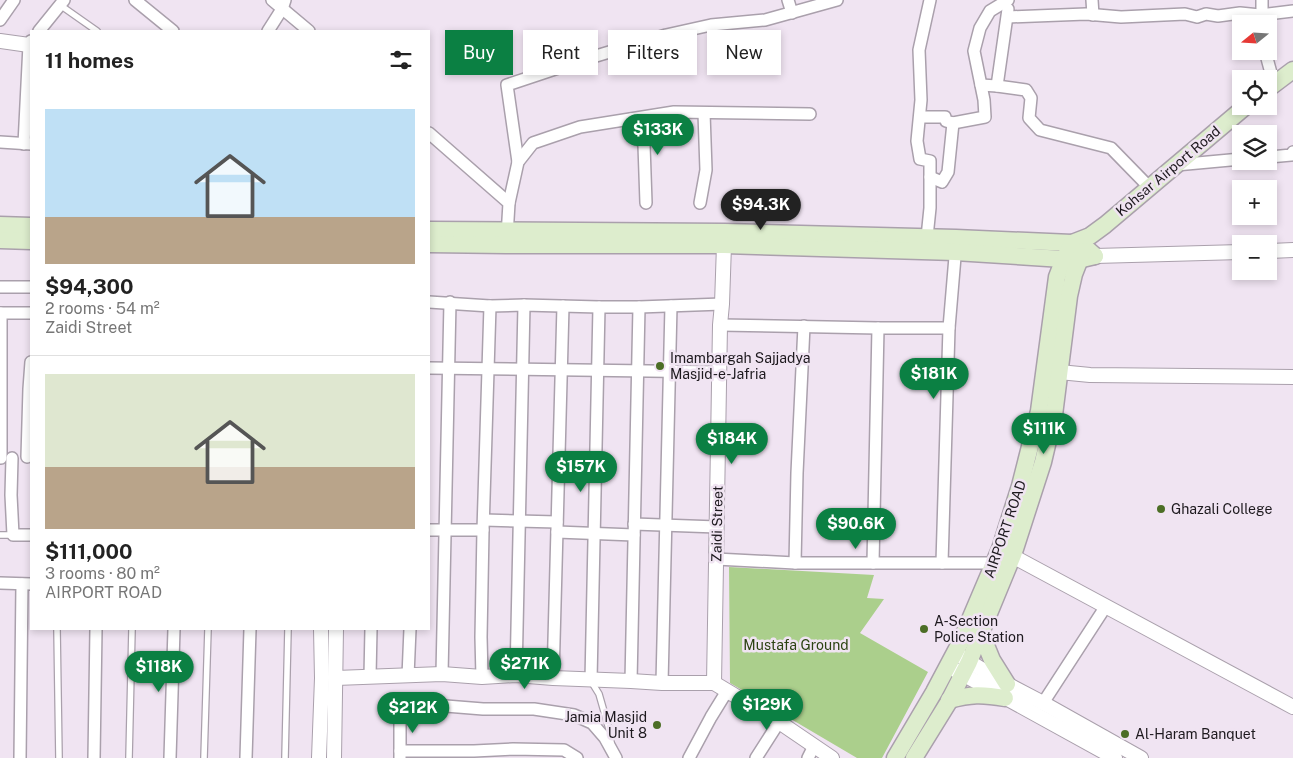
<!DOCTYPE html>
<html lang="en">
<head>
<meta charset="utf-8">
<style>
	body { margin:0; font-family:"Public Sans",sans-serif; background:#f6f6f6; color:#222; height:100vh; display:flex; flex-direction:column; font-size:19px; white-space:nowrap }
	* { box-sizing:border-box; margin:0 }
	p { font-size:16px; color:#767676 }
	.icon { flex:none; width:28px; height:28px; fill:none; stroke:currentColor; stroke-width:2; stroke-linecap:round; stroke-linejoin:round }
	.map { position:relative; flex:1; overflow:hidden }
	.panel { position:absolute; left:30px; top:30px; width:400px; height:600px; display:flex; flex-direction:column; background:#fff; border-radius:0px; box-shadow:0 2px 8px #0003 }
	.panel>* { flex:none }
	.banner { position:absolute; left:445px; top:30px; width:475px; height:45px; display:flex; gap:10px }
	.needle { width:32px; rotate:252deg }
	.controls { position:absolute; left:1232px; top:15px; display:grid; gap:10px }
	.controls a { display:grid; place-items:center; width:45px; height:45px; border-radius:0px; background:#fff; box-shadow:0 2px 8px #0003; font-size:25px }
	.price { position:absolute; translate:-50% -42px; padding:0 11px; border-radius:18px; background:#0b8043; color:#fff; font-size:16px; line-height:32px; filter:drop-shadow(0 1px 2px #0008) }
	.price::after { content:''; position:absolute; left:50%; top:30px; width:15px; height:11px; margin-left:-8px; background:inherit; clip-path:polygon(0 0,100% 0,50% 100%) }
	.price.active { background:#222; color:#fff }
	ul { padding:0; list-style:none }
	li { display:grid; align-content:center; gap:10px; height:265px; padding:0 15px }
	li+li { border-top:1px solid #e0e0e0 }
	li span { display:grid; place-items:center; height:155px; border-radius:0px; color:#555 }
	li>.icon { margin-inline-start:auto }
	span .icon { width:90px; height:90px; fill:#fffc; stroke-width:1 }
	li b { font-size:21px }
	h2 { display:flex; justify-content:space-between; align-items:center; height:60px; padding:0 15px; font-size:21px }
	.pill { padding:0 18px; border-radius:0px; background:#fff; box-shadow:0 2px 8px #0003; font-size:18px; line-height:45px }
	.pill.active { background:#0b8043; color:#fff }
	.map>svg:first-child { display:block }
</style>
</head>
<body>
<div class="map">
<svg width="1293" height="758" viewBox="0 0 1293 758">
	<rect width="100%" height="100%" fill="#f0e4f2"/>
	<polygon fill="#abcf8c" points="729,567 874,575 867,598 884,599 860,633 928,672 882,758 857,758 730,683"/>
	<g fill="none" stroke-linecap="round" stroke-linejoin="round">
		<g stroke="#aaa0ac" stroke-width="8">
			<g id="service">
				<polyline points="60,5 97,31"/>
				<polyline points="0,535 13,535"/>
				<polyline points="57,629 59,758"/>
				<polyline points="591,681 599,694 609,729 611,743"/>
				<polyline points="129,758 132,629"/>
				<polyline points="204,758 208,629"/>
				<polyline points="285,758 288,629"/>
			</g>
		</g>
		<g stroke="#aaa0ac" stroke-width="14">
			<g id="minor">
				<polyline points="135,0 173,31"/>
				<polyline points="272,0 309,31"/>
				<polyline points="788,0 792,13"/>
				<polyline points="1092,0 1093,15"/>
				<polyline points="1262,0 1262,24"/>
				<polyline points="1008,17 1086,14 1121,17 1185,14 1197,17 1206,14 1218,16 1240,13 1260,15 1293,11"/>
				<polyline points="0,20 14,0"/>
				<polyline points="39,31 64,0"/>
				<polyline points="268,31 282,9 285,0"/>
				<polyline points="1265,51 1274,84"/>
				<polyline points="981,85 997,86 1026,90 1031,98 1029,118 1040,130 1111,148 1150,188"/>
				<polyline points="997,86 1008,9"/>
				<polyline points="920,117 945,117 946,121 953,123 985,117 984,100 974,51 980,28 990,11 1008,0"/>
				<polyline points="631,119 644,145 646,203"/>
				<polyline points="429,133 509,203 507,236"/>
				<polyline points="0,142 31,144"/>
				<polyline points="24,144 29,45 31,41"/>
				<polyline points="1269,157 1291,155 1293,152"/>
				<polyline points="518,162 507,85 576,62 666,35 711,25 765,20 837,0"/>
				<polyline points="1176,165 1241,159"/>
				<polyline points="930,177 942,182 948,172 953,123"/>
				<polyline points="509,203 518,162 533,143 580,127 674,112 810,114"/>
				<polyline points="700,203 706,170 704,113"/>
				<polyline points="927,237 930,208 930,161 920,159 917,141 921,100 919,50 930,0"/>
				<polyline points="0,287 31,287"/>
				<polyline points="429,302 490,306 524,305 599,307 639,307 722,304"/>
				<polyline points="0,313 31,313"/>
				<polyline points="1,313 1,458"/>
				<polyline points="720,325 878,328"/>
				<polyline points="429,368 719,372"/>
				<polyline points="27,457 29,389 31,362"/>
				<polyline points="12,458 11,495 13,535 31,535"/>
				<polyline points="484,520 557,522"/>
				<polyline points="634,524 717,527"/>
				<polyline points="429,530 483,530"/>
				<polyline points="557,532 634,535"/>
				<polyline points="716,559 795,563 995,563"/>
				<polyline points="795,563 797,473 804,326"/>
				<polyline points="873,563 878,328 949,328"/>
				<polyline points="942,563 949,328 956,245"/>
				<polyline points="0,583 31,584"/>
				<polyline points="442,674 450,302"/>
				<polyline points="516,675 524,305"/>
				<polyline points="370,676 371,629"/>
				<polyline points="408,676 410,629"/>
				<polyline points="482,677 481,637 483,530 490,306"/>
				<polyline points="553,678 563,306"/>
				<polyline points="591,680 599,307"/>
				<polyline points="631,681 639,307"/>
				<polyline points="662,683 671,306"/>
				<polyline points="1043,703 1106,606"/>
				<polyline points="400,751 474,751 513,749 564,750 577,758"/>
				<polyline points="20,758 22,584"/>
				<polyline points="94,758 96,629"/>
				<polyline points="170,758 174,629"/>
				<polyline points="246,758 250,629"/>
				<polyline points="400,758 400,710 446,706 483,709 534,709 574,715 592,723 605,738 616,758"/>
				<polyline points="689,758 711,717 727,691"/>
				<polyline points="756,758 779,722"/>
				<polyline points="808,758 814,746"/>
			</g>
		</g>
		<g stroke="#aaa0ac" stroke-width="16">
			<g id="tertiary">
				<polyline points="0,41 29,45"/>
				<polyline points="1269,251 1293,250"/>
				<polyline points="1095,256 1241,252"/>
				<polyline points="1049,371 1090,375 1293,377"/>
				<polyline points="1003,551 1293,707"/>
				<polyline points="960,656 1001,681 1043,703 1141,758"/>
				<polyline points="948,666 1115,758"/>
				<polyline points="336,678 442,674 482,677 516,675 553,678 631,681 662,683 714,683 779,722 832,758"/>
				<polyline points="714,683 720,325 722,304 724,245"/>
				<polyline points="319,758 322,678 321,629"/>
				<polyline points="334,758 336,629"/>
			</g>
		</g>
		<g stroke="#aaa0ac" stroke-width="19">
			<g id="secondary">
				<polyline points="1269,88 1293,70"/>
				<polyline points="0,225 31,226"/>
				<polyline points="429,230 725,232 956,238 1072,243 1085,247 1095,256"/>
				<polyline points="0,240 31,241"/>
				<polyline points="429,244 506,245 724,245 955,252 1078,260 1095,256"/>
				<polyline points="981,633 992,660 1007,684"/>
				<path d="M949,700C971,694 982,694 1005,698"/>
				<polyline points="895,758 934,692 960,643 1000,549 1020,486 1039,411 1057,277 1064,259 1072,243 1090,236 1105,225 1246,106"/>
				<polyline points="914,758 948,703 969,662 1013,555 1043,462 1054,415 1069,296 1074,274 1083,251"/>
			</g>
		</g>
		<use href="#service" stroke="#fff" stroke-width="5.5"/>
		<use href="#minor" stroke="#fff" stroke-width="11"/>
		<use href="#tertiary" stroke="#fff" stroke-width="14"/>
		<use href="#secondary" stroke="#ddedcd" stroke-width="16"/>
	</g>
	<g fill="#4c6e26" stroke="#f0e4f2" stroke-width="2">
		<circle cx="660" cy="366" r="5"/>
		<circle cx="1161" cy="509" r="5"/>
		<circle cx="924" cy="629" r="5"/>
		<circle cx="657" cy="725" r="5"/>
		<circle cx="1125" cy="734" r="5"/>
	</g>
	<g text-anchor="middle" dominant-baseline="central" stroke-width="5" stroke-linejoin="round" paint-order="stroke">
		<g font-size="14" fill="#1d191e" stroke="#f0e4f2">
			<text transform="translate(1168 171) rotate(-40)">Kohsar Airport Road</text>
			<text transform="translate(717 524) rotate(-89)">Zaidi Street</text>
			<text transform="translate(1005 529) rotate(-71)">AIRPORT ROAD</text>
		</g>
		<g font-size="14" fill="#1d191e" stroke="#f0e4f2" text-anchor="start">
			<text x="670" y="358">Imambargah Sajjadya<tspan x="670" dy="16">Masjid-e-Jafria</tspan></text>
			<text x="1171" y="509">Ghazali College</text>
			<text x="934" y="621">A-Section<tspan x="934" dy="16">Police Station</tspan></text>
			<text x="647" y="717" text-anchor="end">Jamia Masjid<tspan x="647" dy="16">Unit 8</tspan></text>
			<text x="1135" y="734">Al-Haram Banquet</text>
		</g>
		<g font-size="14" fill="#2c4312" stroke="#f0e4f2">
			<text x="796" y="645">Mustafa Ground</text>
		</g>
	</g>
</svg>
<div class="controls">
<a><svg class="needle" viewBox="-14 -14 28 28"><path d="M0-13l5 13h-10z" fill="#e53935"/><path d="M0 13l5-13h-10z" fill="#767676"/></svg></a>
<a><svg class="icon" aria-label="locate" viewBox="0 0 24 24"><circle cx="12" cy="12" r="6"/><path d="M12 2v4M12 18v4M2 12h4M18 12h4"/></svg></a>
<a><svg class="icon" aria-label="layers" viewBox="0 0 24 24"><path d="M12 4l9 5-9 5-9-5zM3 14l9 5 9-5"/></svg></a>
<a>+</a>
<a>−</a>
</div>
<b class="price" style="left:658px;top:156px">$133K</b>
<b class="price active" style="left:761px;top:231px">$94.3K</b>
<b class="price" style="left:934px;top:400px">$181K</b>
<b class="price" style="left:1044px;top:455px">$111K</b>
<b class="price" style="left:732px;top:465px">$184K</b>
<b class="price" style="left:581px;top:493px">$157K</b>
<b class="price" style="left:856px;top:550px">$90.6K</b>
<b class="price" style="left:525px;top:690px">$271K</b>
<b class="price" style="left:159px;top:693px">$118K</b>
<b class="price" style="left:767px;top:731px">$129K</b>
<b class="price" style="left:413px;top:734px">$212K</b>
<div class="banner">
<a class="pill active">Buy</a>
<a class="pill">Rent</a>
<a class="pill">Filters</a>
<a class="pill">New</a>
</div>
<section class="panel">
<h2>11 homes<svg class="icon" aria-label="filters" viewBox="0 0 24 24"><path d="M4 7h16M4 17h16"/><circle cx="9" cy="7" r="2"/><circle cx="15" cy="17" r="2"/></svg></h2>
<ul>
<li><span style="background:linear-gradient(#bfe0f5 70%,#b9a48a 0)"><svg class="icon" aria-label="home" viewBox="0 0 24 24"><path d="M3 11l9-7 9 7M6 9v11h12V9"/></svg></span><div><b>$94,300</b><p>2 rooms · 54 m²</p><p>Zaidi Street</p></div></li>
<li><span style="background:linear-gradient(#dfe7d0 60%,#b9a48a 0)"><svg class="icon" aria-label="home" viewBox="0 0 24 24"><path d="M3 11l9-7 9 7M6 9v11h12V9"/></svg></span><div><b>$111,000</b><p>3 rooms · 80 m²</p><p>AIRPORT ROAD</p></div></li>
</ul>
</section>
</div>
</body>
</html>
